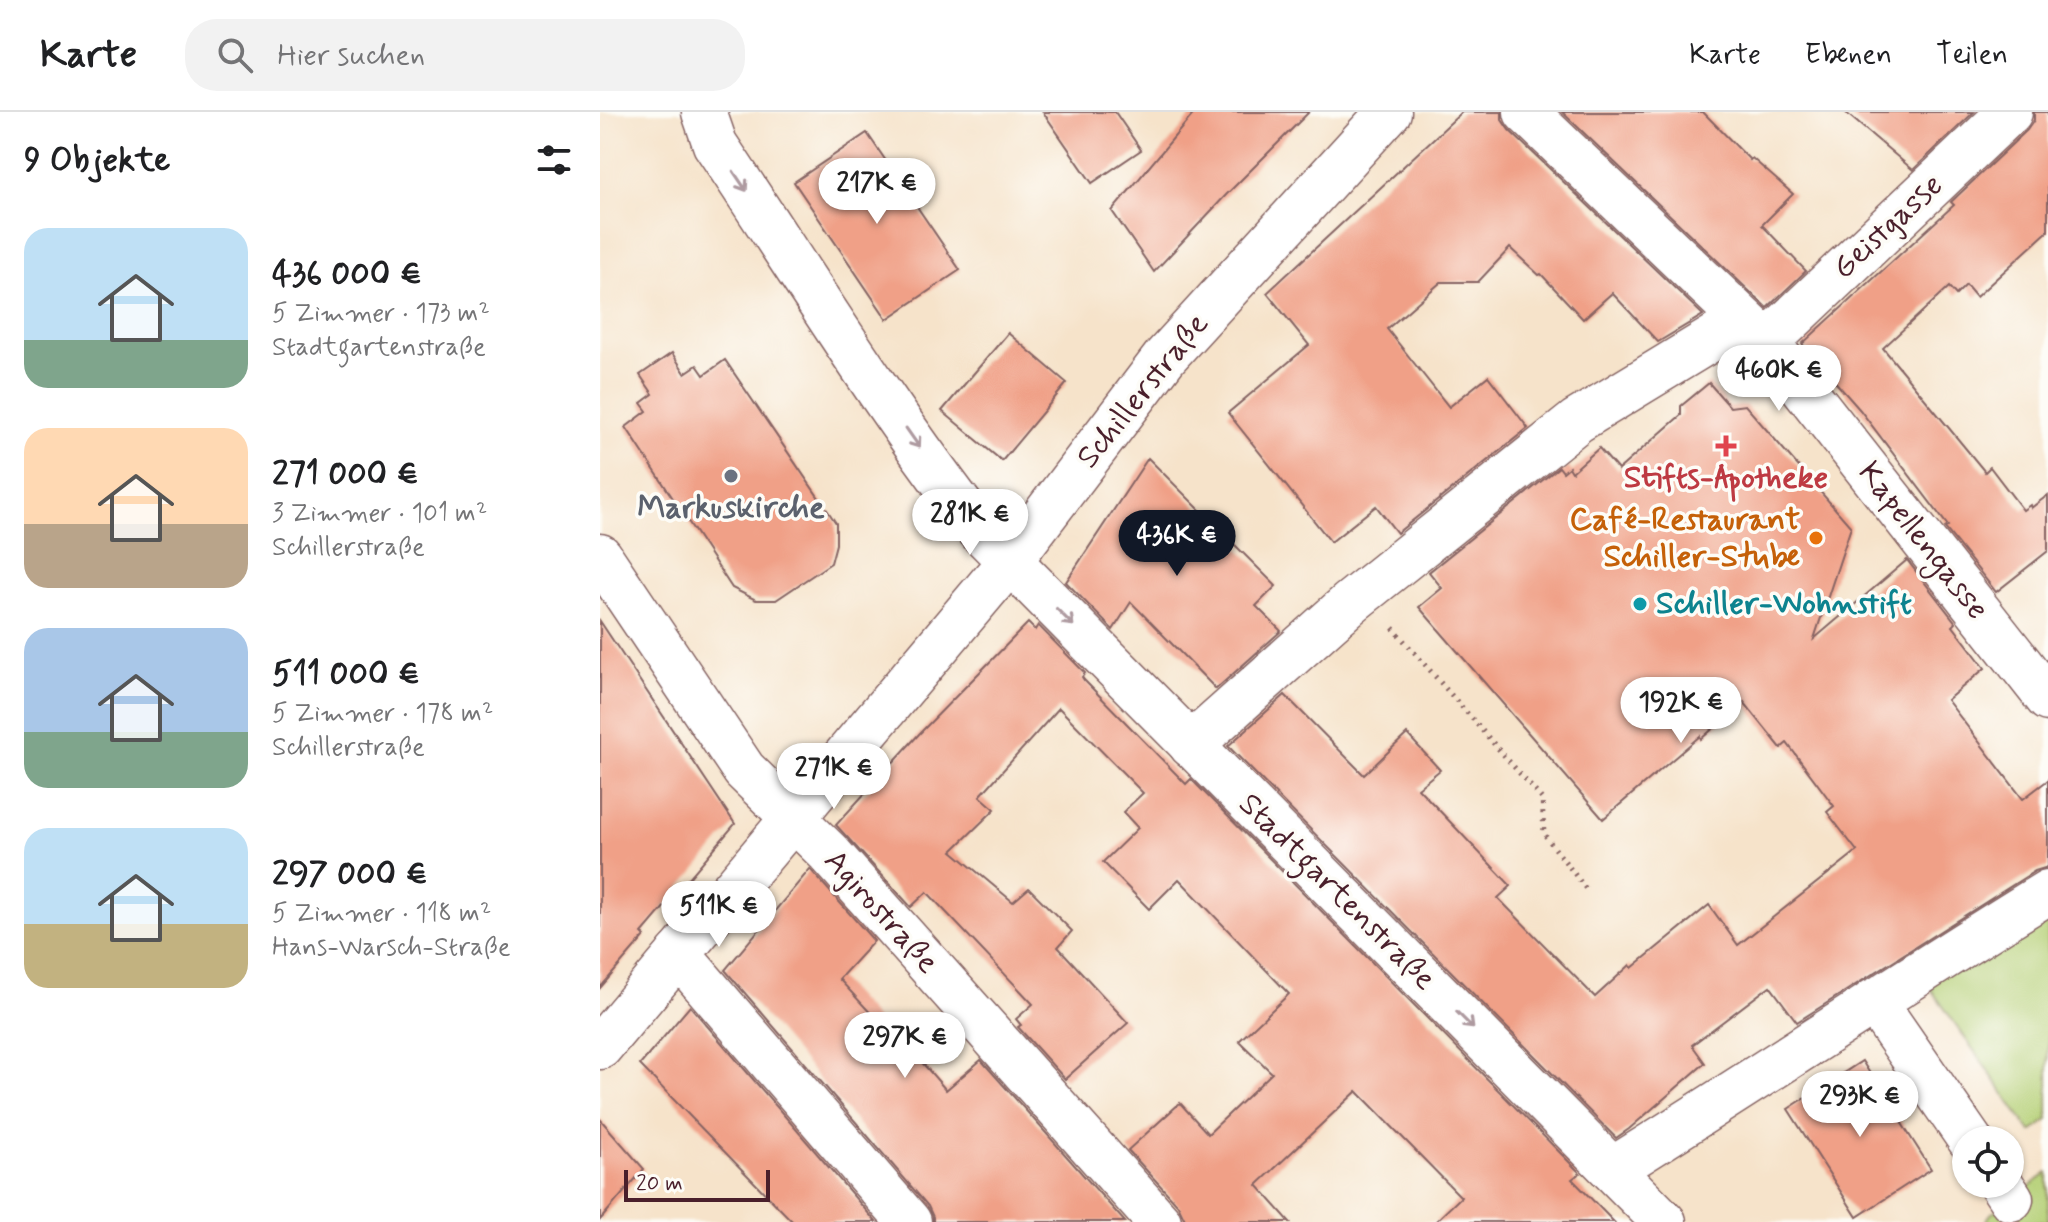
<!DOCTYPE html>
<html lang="de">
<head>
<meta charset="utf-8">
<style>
	body { margin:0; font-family:Mynerve,sans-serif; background:#f2f2f2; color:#202124; height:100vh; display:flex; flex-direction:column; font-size:30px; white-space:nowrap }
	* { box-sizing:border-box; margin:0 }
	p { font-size:26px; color:#757577 }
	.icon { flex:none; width:44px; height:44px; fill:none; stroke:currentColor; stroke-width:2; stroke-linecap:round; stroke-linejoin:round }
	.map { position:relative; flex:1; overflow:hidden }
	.details { display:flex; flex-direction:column; background:#fff; width:600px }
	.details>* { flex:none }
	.controls { position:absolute; left:1352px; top:1014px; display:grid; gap:16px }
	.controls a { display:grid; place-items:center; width:72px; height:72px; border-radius:50%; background:#fff; box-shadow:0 2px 6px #0004; font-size:40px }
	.scale { position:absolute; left:24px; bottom:20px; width:146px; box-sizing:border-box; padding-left:8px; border:4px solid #4a1f2b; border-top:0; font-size:22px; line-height:28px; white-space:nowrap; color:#4a1f2b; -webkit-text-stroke:6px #fdfcf7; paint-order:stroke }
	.price { position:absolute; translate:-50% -68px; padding:0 18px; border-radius:28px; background:#fff; color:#222; font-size:26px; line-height:52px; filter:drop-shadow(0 2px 4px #0008) }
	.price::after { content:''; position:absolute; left:50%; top:48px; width:24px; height:18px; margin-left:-12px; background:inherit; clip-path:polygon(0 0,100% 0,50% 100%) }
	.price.selected { background:#111827; color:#fff }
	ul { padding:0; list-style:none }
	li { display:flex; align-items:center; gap:24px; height:200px; padding:0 24px }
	li span { display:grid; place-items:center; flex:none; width:224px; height:160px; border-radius:24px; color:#555 }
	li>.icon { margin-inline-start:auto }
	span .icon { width:96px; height:96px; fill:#fffc; stroke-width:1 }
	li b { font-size:34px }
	h2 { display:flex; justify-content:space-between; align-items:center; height:96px; padding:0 24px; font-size:34px }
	header { display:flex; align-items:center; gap:48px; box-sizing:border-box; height:112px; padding:0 40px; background:#fff; border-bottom:2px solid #e0e0e0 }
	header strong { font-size:38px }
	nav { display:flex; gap:44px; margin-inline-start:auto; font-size:28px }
	.search { width:560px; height:72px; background:#f2f2f2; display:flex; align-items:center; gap:20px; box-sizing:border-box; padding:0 28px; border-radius:32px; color:#757577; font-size:30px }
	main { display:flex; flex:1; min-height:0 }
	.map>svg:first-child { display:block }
</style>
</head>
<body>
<header>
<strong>Karte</strong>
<div class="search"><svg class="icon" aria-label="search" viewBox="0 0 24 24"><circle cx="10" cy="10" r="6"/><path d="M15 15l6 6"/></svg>Hier suchen</div>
<nav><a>Karte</a><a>Ebenen</a><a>Teilen</a></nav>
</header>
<main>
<section class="details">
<h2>9 Objekte<svg class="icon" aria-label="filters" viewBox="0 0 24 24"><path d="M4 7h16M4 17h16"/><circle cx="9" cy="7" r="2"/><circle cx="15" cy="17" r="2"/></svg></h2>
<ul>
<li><span style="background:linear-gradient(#bfe0f5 70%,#7fa58c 0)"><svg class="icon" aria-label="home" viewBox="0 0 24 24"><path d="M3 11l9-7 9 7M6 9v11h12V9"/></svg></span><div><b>436 000 €</b><p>5 Zimmer · 173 m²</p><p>Stadtgartenstraße</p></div></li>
<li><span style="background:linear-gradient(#ffd9b3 60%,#b9a48a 0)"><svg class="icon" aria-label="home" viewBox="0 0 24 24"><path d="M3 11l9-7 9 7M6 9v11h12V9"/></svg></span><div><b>271 000 €</b><p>3 Zimmer · 101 m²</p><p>Schillerstraße</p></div></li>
<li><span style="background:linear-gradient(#a9c7e8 65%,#7fa58c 0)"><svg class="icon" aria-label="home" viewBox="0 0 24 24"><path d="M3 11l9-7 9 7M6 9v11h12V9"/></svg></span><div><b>511 000 €</b><p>5 Zimmer · 178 m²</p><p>Schillerstraße</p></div></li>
<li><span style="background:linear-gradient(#bfe0f5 60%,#c2b280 0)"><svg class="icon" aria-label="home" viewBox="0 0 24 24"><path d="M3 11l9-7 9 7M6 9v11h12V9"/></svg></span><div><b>297 000 €</b><p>5 Zimmer · 118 m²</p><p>Hans-Warsch-Straße</p></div></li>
</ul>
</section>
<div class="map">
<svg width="1448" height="1110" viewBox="0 0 1448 1110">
	<rect width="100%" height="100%" fill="#fdfcf7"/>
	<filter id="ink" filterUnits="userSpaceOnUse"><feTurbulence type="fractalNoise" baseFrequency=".0125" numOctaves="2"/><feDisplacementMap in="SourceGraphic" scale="16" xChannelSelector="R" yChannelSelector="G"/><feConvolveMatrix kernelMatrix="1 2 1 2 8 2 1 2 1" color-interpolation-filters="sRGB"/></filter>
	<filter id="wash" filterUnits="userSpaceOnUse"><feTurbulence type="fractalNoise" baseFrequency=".006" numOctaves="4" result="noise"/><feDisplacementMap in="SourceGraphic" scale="32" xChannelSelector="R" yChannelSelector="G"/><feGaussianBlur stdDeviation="1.8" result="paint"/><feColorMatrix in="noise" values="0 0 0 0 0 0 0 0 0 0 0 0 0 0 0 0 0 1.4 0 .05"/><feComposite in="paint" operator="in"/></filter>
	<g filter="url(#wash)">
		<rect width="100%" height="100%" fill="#f6e3ca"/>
		<g fill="#b4cf75" stroke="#7f7750" stroke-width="2">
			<polygon points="1448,780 1448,1008 1431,1020 1319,860"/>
			<polygon points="1448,1061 1448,1110 1385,1110 1391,1102"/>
		</g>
		<g id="blocks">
			<g fill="#f0a087">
				<polygon points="443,0 515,0 541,38 492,71"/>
				<polygon points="595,0 709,0 627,82 554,160 512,99"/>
				<polygon points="862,0 902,0 902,8 909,18 1103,203 1058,230 1012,181 983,207 941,162 939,163 910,136 878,170 841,170 787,217 849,295 888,264 928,316 797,421 776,394 731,430 628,301 709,233 667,181"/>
				<polygon points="962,0 1103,0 1150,48 1152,46 1193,82 1162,113 1206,159 1167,196"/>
				<polygon points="1245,0 1374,0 1313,58"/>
				<polygon points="1434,0 1448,0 1448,119 1376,185 1366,173 1356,183 1349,175 1283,236 1385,360 1390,355 1423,398 1430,393 1431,396 1448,383 1448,439 1396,480 1345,416 1348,414 1260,298 1202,232 1354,93 1351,90 1427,18 1434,8"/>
				<polygon points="267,21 360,158 287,207 194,70"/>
				<polygon points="408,221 467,271 402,349 342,299"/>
				<polygon points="72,241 85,261 97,253 104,263 125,248 236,411 236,432 231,451 176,488 156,488 132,476 26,315 47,299 41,291 53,282 40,263"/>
				<polygon points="1109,271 1130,295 1145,293 1251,415 1214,527 1307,448 1356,511 1353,514 1385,556 1347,588 1423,687 1448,668 1448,755 1435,759 1197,910 1170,874 1092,933 1105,951 1029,1017 1016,1026 628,634 685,583 764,663 807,622 840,658 818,676 911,774 898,786 995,885 1030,853 1032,856 1109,793 1138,833 1257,739 1227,700 1234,694 1187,631 1181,636 1144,590 1101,627 1100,624 1003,707 819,495 842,476 829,460 959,355 963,360 969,355 972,360 999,336 1018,358 1081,303 1081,294"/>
				<polygon points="548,346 676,474 656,494 681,519 616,577 531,490 513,518 466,470"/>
				<polygon points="0,509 135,712 42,821 45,824 0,876"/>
				<polygon points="428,511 435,518 438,513 485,561 482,565 484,568 586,672 591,667 980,1061 972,1067 1014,1110 835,1110 861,1085 757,979 657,1073 690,1110 586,1110 578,1093 528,1038 580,991 608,1022 672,961 639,929 689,882 579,767 549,797 503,750 538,716 523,700 543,681 459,596 380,684 395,697 352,739 413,790 429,776 472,819 458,835 528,911 465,967 418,915 421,913 416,907 433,892 327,780 311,795 236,713 320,621"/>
				<polygon points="210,757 274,829 239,867 301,934 305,931 346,978 381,948 525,1110 333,1110 333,1105 328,1094 125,858"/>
				<polygon points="90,894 276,1110 193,1110 40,953"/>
				<polygon points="1262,949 1331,1057 1257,1105 1188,997"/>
				<polygon points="0,1007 44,1057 0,1108"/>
			</g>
		</g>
	</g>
	<g filter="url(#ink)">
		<use href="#blocks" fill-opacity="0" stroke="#866463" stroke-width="2"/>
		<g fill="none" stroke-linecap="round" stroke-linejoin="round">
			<g stroke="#866463" stroke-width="47">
				<g id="minor">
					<path d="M104,0L115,32C202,162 285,297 381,420L1064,1110"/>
					<polyline points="926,0 1167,230 1448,587"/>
					<polyline points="1167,230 1410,0"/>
					<polyline points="0,444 144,658 229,741 559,1110"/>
					<polyline points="591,633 750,491 977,309 1143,208"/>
					<polyline points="78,842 309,1110"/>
					<polyline points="1274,889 1370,1028"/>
					<polyline points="0,935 409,450 565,245 789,0"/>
					<path d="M1013,1057C1159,966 1302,870 1448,780"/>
					<polyline points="1401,1072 1411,1087"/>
				</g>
			</g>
			<polyline stroke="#866463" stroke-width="5" stroke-dasharray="2 6" stroke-linecap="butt" points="793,516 942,687 944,722 986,777"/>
			<use href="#minor" stroke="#fff" stroke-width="44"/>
		</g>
		<defs><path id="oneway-shaft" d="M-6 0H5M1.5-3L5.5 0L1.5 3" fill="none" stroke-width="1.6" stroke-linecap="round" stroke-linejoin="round" transform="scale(2)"/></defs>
		<g stroke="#ae9aa0">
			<use href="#oneway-shaft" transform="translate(140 69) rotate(56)"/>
			<use href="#oneway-shaft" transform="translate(313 326) rotate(55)"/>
			<use href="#oneway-shaft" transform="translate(465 505) rotate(45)"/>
			<use href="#oneway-shaft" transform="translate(865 908) rotate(45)"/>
		</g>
	</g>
	<path fill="#e0444e" stroke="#fdfcf7" stroke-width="3" d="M1122 322h8v8h8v8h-8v8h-8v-8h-8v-8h8z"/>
	<circle fill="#6b7280" stroke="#fdfcf7" stroke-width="3" cx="131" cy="364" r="8"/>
	<circle fill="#e8710a" stroke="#fdfcf7" stroke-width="3" cx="1216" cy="426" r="8"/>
	<circle fill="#0f9aa8" stroke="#fdfcf7" stroke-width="3" cx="1040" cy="492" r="8"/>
	<g text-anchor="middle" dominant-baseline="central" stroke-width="7" stroke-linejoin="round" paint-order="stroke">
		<g font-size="32" fill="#4a1f2b" stroke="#fdfcf7">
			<text transform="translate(1288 115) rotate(-43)">Geistgasse</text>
			<text transform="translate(543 279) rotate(-51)">Schillerstraße</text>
			<text transform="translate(1323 429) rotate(52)">Kapellengasse</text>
			<text transform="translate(737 780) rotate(45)">Stadtgartenstraße</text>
			<text transform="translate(281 800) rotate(48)">Agirostraße</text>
		</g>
		<g font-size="32" font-weight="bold" fill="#be3a42" stroke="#fdfcf7">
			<text x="1126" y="366">Stifts-Apotheke</text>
		</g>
		<g font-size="32" font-weight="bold" fill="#5b616d" stroke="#fdfcf7">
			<text x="131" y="396">Markuskirche</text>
		</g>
		<g font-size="32" font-weight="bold" fill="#c56008" stroke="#fdfcf7" text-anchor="end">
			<text x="1200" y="408">Café-Restaurant<tspan x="1200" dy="37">Schiller-Stube</tspan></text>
		</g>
		<g font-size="32" font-weight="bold" fill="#0d838f" stroke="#fdfcf7" text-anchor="start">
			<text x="1056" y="492">Schiller-Wohnstift</text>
		</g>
	</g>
</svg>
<div class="controls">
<a><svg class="icon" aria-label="locate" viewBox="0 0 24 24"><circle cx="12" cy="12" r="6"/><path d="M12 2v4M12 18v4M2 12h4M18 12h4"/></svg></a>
</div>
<div class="scale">20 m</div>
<b class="price" style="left:277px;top:114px">217K €</b>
<b class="price" style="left:1179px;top:301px">460K €</b>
<b class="price" style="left:370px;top:445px">281K €</b>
<b class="price selected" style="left:577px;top:466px">436K €</b>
<b class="price" style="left:1081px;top:633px">192K €</b>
<b class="price" style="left:234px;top:699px">271K €</b>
<b class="price" style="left:119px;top:837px">511K €</b>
<b class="price" style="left:305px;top:968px">297K €</b>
<b class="price" style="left:1260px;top:1027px">293K €</b>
</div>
</main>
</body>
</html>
